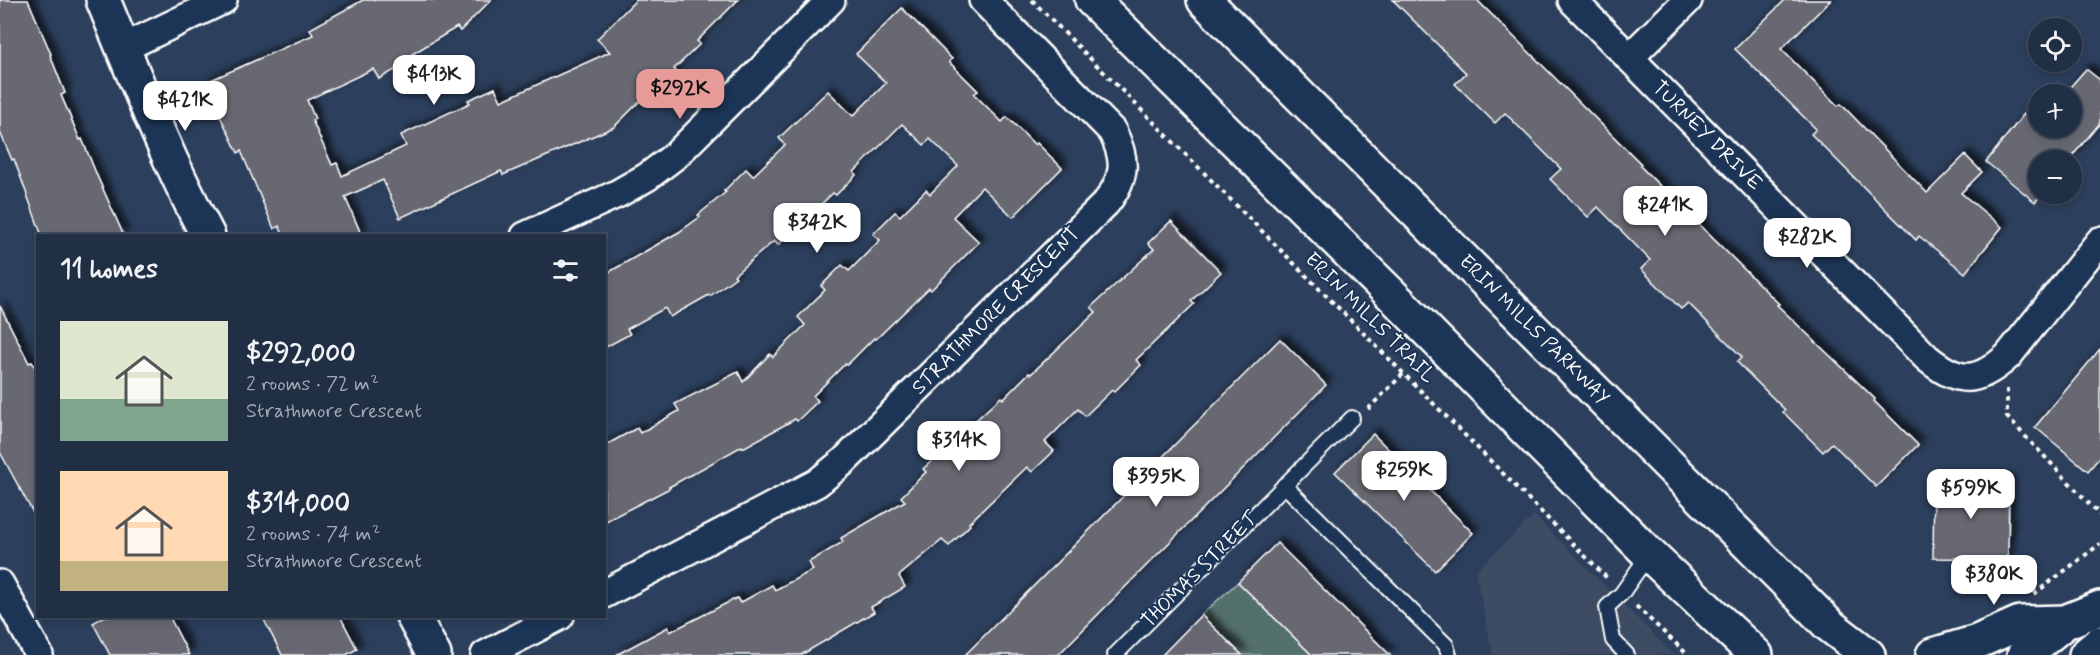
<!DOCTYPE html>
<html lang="en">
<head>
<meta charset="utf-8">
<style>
	body { margin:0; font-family:Mynerve,sans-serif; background:#2d3b50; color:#f1f3f6; height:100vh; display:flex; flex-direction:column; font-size:22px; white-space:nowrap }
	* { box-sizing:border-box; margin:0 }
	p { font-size:20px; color:#a2a9b3 }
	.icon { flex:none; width:33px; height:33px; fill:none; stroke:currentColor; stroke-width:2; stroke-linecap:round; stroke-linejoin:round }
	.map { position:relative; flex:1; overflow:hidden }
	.panel { position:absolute; left:36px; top:234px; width:570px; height:384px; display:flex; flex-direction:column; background:#212f45; border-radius:0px; box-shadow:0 3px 9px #0003,0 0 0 2px #3e4a5e }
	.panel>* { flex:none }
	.tools { position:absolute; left:2028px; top:18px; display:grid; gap:12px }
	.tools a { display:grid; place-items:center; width:54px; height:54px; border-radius:50%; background:#212f45; box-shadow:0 3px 9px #0003,0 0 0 2px #3e4a5e; font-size:30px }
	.price { position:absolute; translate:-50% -51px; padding:0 14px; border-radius:12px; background:#fff; color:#222; font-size:20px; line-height:39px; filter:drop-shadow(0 2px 3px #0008) }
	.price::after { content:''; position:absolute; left:50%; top:36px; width:18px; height:14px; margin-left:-9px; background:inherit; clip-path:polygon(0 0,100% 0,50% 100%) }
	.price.active { background:#e69b98; color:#111 }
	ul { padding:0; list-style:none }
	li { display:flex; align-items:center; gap:18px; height:150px; padding:0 24px }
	li span { display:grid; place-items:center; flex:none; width:168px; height:120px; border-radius:0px; color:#555 }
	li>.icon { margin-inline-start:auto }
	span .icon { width:72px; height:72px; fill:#fffc; stroke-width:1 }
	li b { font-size:26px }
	h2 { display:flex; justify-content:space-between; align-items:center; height:72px; padding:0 24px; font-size:26px }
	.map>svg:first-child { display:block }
</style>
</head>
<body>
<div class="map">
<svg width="2100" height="655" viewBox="0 0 2100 655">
	<defs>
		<filter id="shadow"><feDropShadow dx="5.5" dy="-5.5" stdDeviation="3" flood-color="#0009"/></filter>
	</defs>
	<rect width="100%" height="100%" fill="#2c3f5c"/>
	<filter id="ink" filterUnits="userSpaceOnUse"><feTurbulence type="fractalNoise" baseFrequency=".0167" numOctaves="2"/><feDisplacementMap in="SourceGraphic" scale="12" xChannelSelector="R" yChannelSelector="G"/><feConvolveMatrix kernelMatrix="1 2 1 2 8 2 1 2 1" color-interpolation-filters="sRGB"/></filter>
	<g filter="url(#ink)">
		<polygon fill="#3e4b63" points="1534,515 1674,655 1493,655 1475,572"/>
		<polygon fill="#536f6c" stroke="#a9b7b6" stroke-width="1.5" points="1238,582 1312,655 1242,655 1201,615"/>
		<g fill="#686772" stroke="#fff" stroke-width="1.5" filter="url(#shadow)">
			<polygon points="0,0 28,0 51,54 50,55 65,93 61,95 80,140 82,139 98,178 124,236 42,236 14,159 12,160 0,132"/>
			<polygon points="363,0 491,0 460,31 457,27 404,59 407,63 379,79 373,69 307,100 315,119 312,120 332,165 337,163 342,176 406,146 401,135 470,103 468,100 495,88 501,101 610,52 597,39 636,0 738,0 697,41 700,44 674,69 676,71 652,95 649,92 614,127 503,175 501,171 400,218 383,180 345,197 362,236 284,236 279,226 274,229 241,151 238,153 204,83 313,35 310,29"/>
			<polygon points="1393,0 1477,0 1641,164 1640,166 1779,304 1777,305 1875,399 1874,401 1918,445 1876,487 1832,443 1823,452 1783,412 1785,410 1737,362 1742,357 1688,303 1681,309 1641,269 1650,260 1598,207 1588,217 1550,179 1561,169 1505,113 1495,123 1455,84 1466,73"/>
			<polygon points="1785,0 1831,0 1781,49 1838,106 1841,104 1927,193 1965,155 1982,172 1961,193 2002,227 1965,273 1919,236 1916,240 1811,134 1816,129 1735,49"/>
			<polygon points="902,8 952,59 949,62 978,91 974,94 1002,122 1007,117 1035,145 1037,143 1062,168 1013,217 982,187 953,217 979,242 931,290 929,288 876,339 874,338 847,365 845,364 813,396 818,401 797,421 795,419 743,448 742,446 669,487 670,488 604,522 604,446 637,428 640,433 679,411 675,404 738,372 743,382 770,354 773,357 805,325 798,317 825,290 821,286 842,265 849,271 880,240 873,234 895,212 900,216 926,190 930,194 958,166 930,139 924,145 902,124 854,172 856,175 836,195 833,193 778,245 774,241 734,275 736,277 710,296 709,295 670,317 665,308 627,329 630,334 604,348 604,275 679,232 700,217 698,215 726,192 724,191 746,169 753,176 785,145 779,138 828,91 853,116 886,83 856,54"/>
			<polygon points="2086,69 2100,80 2100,123 2069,160 2038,160 2038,194 2042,194 2035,202 1986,162 2024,114 2038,128 2072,128 2072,94 2064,94"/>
			<polygon points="1171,221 1221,272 1191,301 1194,304 1136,360 1141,365 1114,392 1112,390 1085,416 1078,409 1045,442 1054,451 1032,472 1027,467 969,523 970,525 949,546 942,540 899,576 905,587 871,607 874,612 801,655 616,655 668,627 670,632 737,598 740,603 772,585 775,590 813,570 809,562 843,542 841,538 905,501 901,497 926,472 923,469 1001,397 1003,399 1029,373 1031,374 1096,312 1091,307 1154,249 1148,243"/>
			<polygon points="0,306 29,363 32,362 38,373 38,522 0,452"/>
			<polygon points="1280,339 1326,385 1147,565 1058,655 965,655"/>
			<polygon points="2100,349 2100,457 2088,471 2035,427"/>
			<polygon points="1373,434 1473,533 1435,571 1335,472"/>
			<polygon points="1934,480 2009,481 2008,559 1933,558"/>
			<polygon points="1277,543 1390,655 1312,655 1238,582"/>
			<polygon points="1201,615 1242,655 1162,655"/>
			<polygon points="105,616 169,616 189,655 110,655 93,623"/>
			<polygon points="262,616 340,616 357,649 346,655 282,655"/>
		</g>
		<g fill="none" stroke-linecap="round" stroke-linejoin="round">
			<g stroke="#fff" stroke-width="18">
				<g id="lane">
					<polyline points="1284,485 1446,645 1449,655"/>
					<polyline points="1115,655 1352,418"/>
					<polyline points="1627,655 1613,640 1607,607 1622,593 1649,554"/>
				</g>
			</g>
			<g stroke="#fff" stroke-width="32">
				<g id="street">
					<path d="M1572,0L1927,358C1959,384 1977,384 2008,356L2100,241"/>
					<polyline points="123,48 223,0"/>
					<polyline points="1629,58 1688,0"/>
					<polyline points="525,236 617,194 647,177 676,155 831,0"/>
					<polyline points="0,584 39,655"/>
					<path d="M604,594L817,483L844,461L1106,203C1126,177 1127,160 1112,131L983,0"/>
					<polyline points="485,655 560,616"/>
				</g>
			</g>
			<g stroke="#fff" stroke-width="38">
				<g id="secondary">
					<path d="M103,0C136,80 167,159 208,236"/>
					<polyline points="413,616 434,655"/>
					<polyline points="1933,655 1977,642 2020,623 2065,622"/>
					<polyline points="2024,655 2065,622 2100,608"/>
					<polyline points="2086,655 2100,643"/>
				</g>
			</g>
			<g stroke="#fff" stroke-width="38">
				<g id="primary">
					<polyline points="1092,0 1390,293 1649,554 1756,655"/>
					<polyline points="1204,0 1829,625 1868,655"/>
				</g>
			</g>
			<g stroke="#fff" stroke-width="4" stroke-dasharray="4.5 4.5" stroke-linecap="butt">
				<polyline points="1032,0 1609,580"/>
				<polyline points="2007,389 2007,417 2100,515"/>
				<polyline points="1368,409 1404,373"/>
				<polyline points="2034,594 2100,544"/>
				<polyline points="1636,606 1688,655"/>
			</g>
			<use href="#lane" stroke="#1d3557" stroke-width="14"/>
			<use href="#street" stroke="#1d3557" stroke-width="27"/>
			<use href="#secondary" stroke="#1d3557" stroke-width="33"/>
			<use href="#primary" stroke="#1d3557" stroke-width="33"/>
		</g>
	</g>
	<g text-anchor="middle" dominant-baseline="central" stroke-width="4.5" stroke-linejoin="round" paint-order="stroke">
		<g font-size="20" fill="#fff" stroke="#1d3557">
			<text transform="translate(1707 136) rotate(45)">TURNEY DRIVE</text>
			<text transform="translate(996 311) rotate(-45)">STRATHMORE CRESCENT</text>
			<text transform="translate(1370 318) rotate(45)">ERIN MILLS TRAIL</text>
			<text transform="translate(1534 330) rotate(45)">ERIN MILLS PARKWAY</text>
			<text transform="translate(1200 570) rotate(-45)">THOMAS STREET</text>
		</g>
	</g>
</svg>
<div class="tools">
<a><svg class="icon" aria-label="locate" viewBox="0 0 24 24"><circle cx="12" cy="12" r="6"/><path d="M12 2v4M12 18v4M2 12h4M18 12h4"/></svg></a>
<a>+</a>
<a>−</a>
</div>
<b class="price" style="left:434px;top:106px">$413K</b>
<b class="price active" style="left:680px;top:120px">$292K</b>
<b class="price" style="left:185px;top:132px">$421K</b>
<b class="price" style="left:1665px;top:237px">$241K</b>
<b class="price" style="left:817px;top:254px">$342K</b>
<b class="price" style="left:1807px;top:269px">$282K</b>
<b class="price" style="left:959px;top:472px">$314K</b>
<b class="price" style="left:1404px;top:502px">$259K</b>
<b class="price" style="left:1156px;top:508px">$395K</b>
<b class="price" style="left:1971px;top:520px">$599K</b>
<b class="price" style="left:1994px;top:606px">$380K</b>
<section class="panel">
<h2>11 homes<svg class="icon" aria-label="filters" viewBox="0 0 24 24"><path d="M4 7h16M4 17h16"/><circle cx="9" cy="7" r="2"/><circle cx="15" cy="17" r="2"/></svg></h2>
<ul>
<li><span style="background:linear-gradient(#dfe7d0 65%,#7fa58c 0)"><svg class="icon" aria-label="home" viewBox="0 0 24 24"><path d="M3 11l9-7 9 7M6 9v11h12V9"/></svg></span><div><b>$292,000</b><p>2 rooms · 72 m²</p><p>Strathmore Crescent</p></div></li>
<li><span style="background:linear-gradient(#ffd9b3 75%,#c2b280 0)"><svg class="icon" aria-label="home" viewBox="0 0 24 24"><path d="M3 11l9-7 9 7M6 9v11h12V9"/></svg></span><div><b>$314,000</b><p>2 rooms · 74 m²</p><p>Strathmore Crescent</p></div></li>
</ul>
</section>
</div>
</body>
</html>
